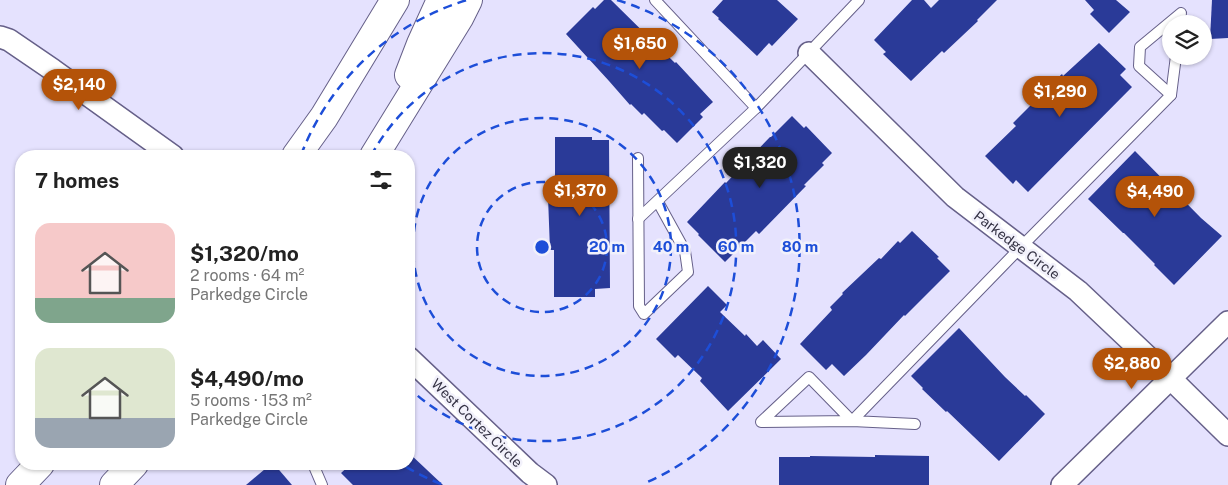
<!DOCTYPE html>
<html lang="en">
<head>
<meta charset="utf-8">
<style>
	body { margin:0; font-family:"Public Sans",sans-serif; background:#f2f2f2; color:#222; height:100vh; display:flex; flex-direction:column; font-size:19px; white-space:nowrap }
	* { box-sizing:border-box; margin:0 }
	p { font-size:16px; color:#767676 }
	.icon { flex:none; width:28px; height:28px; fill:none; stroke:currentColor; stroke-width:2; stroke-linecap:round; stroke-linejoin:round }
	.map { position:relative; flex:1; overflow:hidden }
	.panel { position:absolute; left:15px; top:150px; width:400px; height:320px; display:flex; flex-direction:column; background:#fff; border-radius:20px; box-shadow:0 1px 4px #0004 }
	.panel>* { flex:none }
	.controls { position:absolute; left:1162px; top:15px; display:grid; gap:10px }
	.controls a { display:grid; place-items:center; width:50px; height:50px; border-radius:50%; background:#fff; box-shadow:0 1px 4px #0004; font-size:25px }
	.price { position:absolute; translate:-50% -42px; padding:0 11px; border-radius:18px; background:#b45309; color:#fff; font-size:16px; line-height:32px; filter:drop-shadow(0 1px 2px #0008) }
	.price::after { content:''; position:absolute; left:50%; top:30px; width:15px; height:11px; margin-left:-8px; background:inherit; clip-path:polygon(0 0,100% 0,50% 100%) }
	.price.current { background:#222; color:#fff }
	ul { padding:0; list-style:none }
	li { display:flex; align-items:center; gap:15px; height:125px; padding:0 20px }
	li span { display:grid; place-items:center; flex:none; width:140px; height:100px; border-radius:15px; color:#555 }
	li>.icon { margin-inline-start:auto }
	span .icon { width:60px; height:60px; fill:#fffc; stroke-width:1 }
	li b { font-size:21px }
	h2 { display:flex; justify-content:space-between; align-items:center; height:60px; padding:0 20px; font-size:21px }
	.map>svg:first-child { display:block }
</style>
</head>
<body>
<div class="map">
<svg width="1228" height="485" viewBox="0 0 1228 485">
	<rect width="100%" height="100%" fill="#e5e2fe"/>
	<g fill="#2a3a98">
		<polygon points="604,0 611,0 675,63 676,62 713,102 700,114 703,117 677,143 664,130 662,131 644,113 642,115 631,104 630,105 609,81 566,34 593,7 595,9"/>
		<polygon points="723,0 777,0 798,19 772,46 769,43 757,56 718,19 719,18 712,12"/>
		<polygon points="912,0 924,0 931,8 939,0 997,0 977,20 978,21 944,53 942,51 911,81 883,54 886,52 874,40"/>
		<polygon points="1085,0 1116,0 1130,12 1109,33 1090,14 1094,10"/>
		<polygon points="1212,0 1228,0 1228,38 1210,39"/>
		<polygon points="1099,43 1126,69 1120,75 1132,87 1028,192 1016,180 1013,184 985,156 1016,126 1013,123 1042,94 1041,93 1062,74 1063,76"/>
		<polygon points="792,116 804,128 806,126 832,153 822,163 824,165 804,185 806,186 759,234 756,231 725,262 698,235 699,234 687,222 725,182 726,183 770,137 771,137"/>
		<polygon points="555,137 592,137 592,140 609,140 610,288 595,289 595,297 554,297 554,250 550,250 548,197 551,197 551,180 555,180"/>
		<polygon points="1135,151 1201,218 1222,236 1174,285 1154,265 1155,264 1124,233 1123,233 1088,199"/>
		<polygon points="912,231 939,257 937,258 950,271 905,316 904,315 866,355 844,376 832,364 826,370 800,344 832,310 830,307 843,294 842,293 879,258 881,259 898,241 900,243"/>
		<polygon points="708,286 727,305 720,312 745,336 746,334 757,346 763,340 781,359 728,411 700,381 702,378 678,355 675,358 656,339"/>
		<polygon points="959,328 1005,377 1025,396 1026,395 1045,414 999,461 947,411 946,412 922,389 923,388 911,376"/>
		<polygon points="409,453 443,485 353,485 341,473 351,464 409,464"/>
		<polygon points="875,455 929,456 929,485 779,485 779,457 810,457 810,456 875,457"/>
		<polygon points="271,464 274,464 292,485 246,485"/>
	</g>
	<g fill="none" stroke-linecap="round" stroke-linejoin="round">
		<g stroke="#666089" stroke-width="12">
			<g id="service">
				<polyline points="655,0 756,108"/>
				<polyline points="1171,95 1139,66 1140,47 1181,13 1179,24"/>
				<polyline points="638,158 639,306 644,314 688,272 685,251 658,202"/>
				<polyline points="638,219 756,108 859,0"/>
				<polyline points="915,424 852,421 761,422 809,377 852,421 1021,247 1171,95 1176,56"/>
				<polyline points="313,464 322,485"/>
			</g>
		</g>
		<g stroke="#666089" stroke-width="24">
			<g id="minor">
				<polyline points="0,37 9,40 53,70 173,156"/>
				<polyline points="809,53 955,197 1078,291 1170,378 1228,435"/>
				<polyline points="409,358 530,473 546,485"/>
				<polyline points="1062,485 1228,322"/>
			</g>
		</g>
		<g stroke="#666089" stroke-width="30">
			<g id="primary">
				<polyline points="409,75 421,44 441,0"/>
				<polyline points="296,156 324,117 395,0"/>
				<polyline points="374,156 459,18 468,0"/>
				<polyline points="20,485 40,464"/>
				<polyline points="114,485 134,464"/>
			</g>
		</g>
		<use href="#service" stroke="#fff" stroke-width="10"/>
		<use href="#minor" stroke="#fff" stroke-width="21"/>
		<use href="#primary" stroke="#fff" stroke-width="28"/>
	</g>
	<g fill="none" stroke="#1d4ed8" stroke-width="2.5" stroke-dasharray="9 6">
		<circle cx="542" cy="247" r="65"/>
		<circle cx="542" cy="247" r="129"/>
		<path d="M371 156A194 194 0 1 1 410 389"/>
		<path d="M441 484A258 258 0 0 1 403 465M301 155A258 258 0 0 1 467 0M617 0A258 258 0 0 1 643 484"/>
	</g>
	<g text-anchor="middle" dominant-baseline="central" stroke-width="5" stroke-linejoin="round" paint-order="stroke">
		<g font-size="14" fill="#333143" stroke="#f2f1fb">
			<text transform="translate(1017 245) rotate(37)">Parkedge Circle</text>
			<text transform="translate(477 423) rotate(44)">West Cortez Circle</text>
		</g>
	</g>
	<circle cx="542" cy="247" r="8" fill="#1d4ed8" stroke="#f2f1fb" stroke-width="2.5"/>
	<g font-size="15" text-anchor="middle" font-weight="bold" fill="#1d4ed8" stroke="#f2f1fb" stroke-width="5" stroke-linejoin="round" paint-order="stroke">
		<text x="607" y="252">20 m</text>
		<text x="671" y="252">40 m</text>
		<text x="736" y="252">60 m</text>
		<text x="800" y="252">80 m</text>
	</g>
</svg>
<div class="controls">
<a><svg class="icon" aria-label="layers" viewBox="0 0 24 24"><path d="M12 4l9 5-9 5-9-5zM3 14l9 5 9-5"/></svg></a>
</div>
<b class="price" style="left:640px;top:70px">$1,650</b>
<b class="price" style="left:79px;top:111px">$2,140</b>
<b class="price" style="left:1060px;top:118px">$1,290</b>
<b class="price current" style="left:760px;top:189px">$1,320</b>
<b class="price" style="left:580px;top:217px">$1,370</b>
<b class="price" style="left:1155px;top:218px">$4,490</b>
<b class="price" style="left:1132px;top:390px">$2,880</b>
<section class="panel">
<h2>7 homes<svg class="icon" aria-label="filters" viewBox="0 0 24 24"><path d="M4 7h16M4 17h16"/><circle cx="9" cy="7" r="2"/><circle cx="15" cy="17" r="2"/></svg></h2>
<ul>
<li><span style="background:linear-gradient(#f6c9c9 75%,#7fa58c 0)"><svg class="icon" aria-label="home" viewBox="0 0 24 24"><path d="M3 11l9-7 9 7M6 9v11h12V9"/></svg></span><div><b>$1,320/mo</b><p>2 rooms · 64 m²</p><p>Parkedge Circle</p></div></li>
<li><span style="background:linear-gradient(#dfe7d0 70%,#9aa5b1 0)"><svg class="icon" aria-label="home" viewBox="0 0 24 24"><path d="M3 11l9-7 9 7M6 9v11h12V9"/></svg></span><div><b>$4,490/mo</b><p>5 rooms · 153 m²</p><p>Parkedge Circle</p></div></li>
</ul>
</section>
</div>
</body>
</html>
